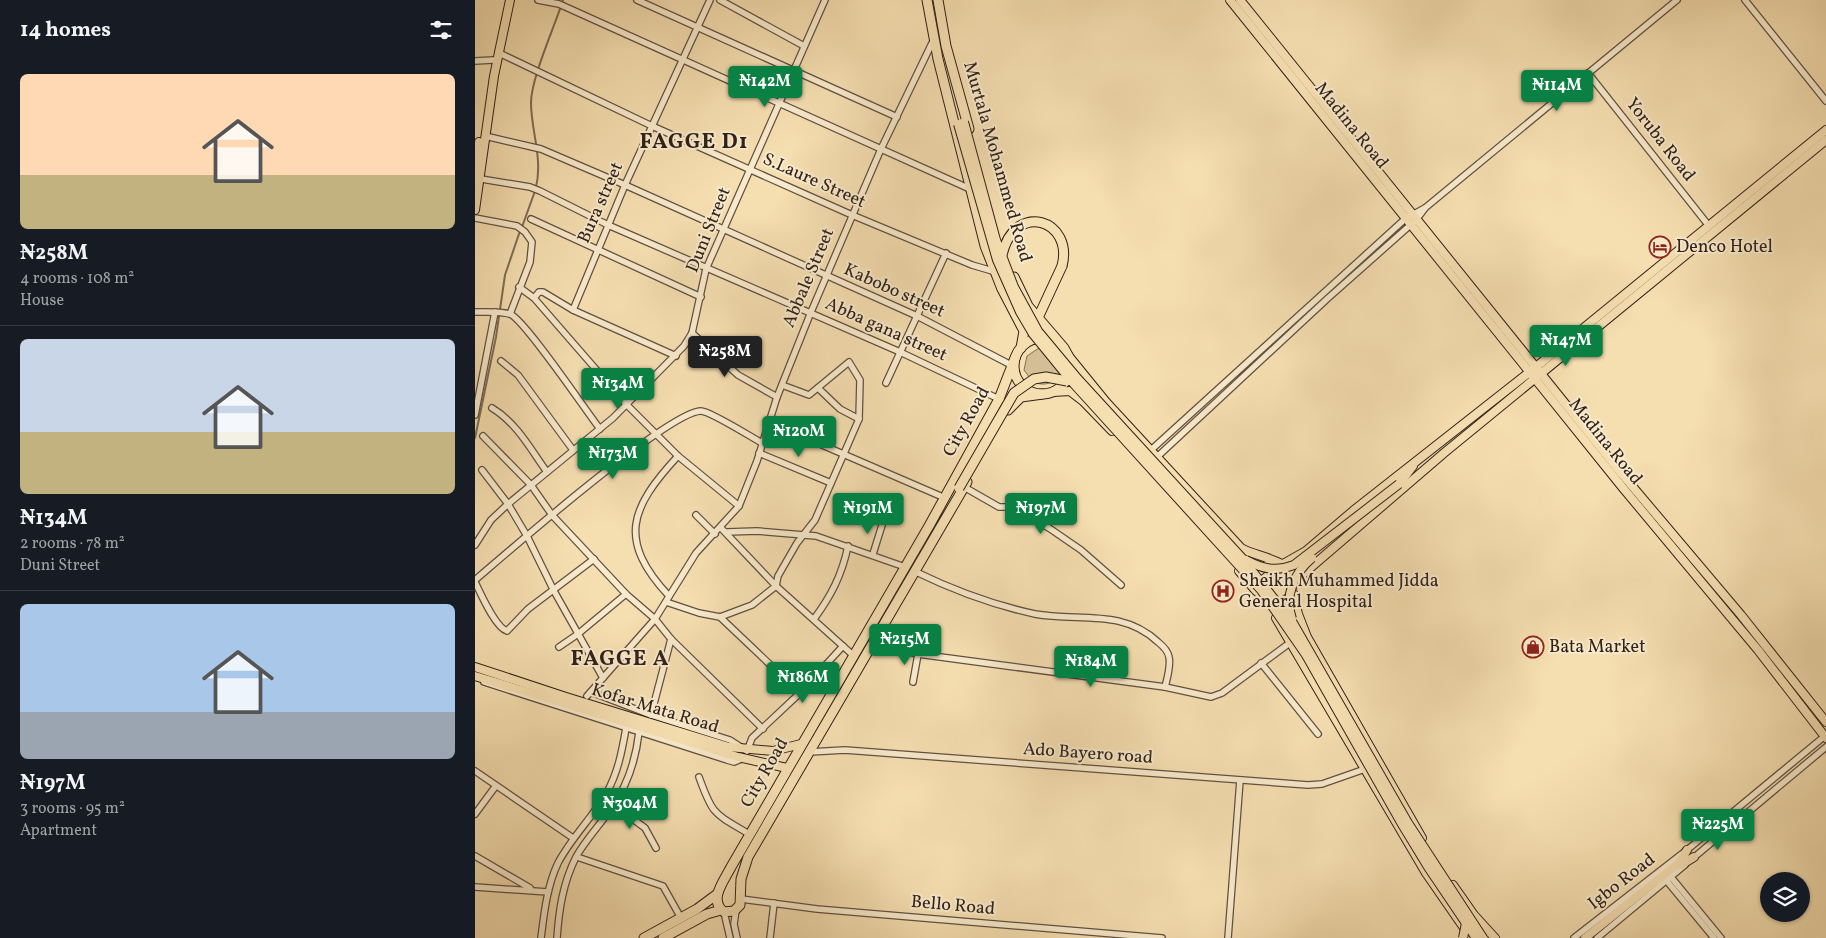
<!DOCTYPE html>
<html lang="en">
<head>
<meta charset="utf-8">
<style>
	body { margin:0; font-family:Vollkorn,serif; background:#242831; color:#f1f3f6; height:100vh; display:flex; flex-direction:column; font-size:19px; white-space:nowrap }
	* { box-sizing:border-box; margin:0 }
	p { font-size:16px; color:#9ea1a6 }
	.icon { flex:none; width:28px; height:28px; fill:none; stroke:currentColor; stroke-width:2; stroke-linecap:round; stroke-linejoin:round }
	.map { position:relative; flex:1; overflow:hidden }
	.drawer { display:flex; flex-direction:column; background:#171b24; width:475px }
	.drawer>* { flex:none }
	.buttons { position:absolute; left:1285px; top:872px; display:grid; gap:10px }
	.buttons a { display:grid; place-items:center; width:50px; height:50px; border-radius:50%; background:#171b24; box-shadow:0 1px 4px #0004; font-size:25px }
	.price { position:absolute; translate:-50% -42px; padding:0 11px; border-radius:5px; background:#0b8043; color:#fff; font-size:16px; line-height:32px; filter:drop-shadow(0 1px 2px #0008) }
	.price::after { content:''; position:absolute; left:50%; top:30px; width:15px; height:11px; margin-left:-8px; background:inherit; clip-path:polygon(0 0,100% 0,50% 100%) }
	.price.on { background:#222; color:#fff }
	ul { padding:0; list-style:none }
	li { display:grid; align-content:center; gap:10px; height:265px; padding:0 20px }
	li+li { border-top:1px solid #363941 }
	li span { display:grid; place-items:center; height:155px; border-radius:8px; color:#555 }
	li>.icon { margin-inline-start:auto }
	span .icon { width:90px; height:90px; fill:#fffc; stroke-width:1 }
	li b { font-size:21px }
	h2 { display:flex; justify-content:space-between; align-items:center; height:60px; padding:0 20px; font-size:21px }
	main { display:flex; flex:1; min-height:0 }
	.map>svg:first-child { display:block }
</style>
</head>
<body>
<main>
<section class="drawer">
<h2>14 homes<svg class="icon" aria-label="filters" viewBox="0 0 24 24"><path d="M4 7h16M4 17h16"/><circle cx="9" cy="7" r="2"/><circle cx="15" cy="17" r="2"/></svg></h2>
<ul>
<li><span style="background:linear-gradient(#ffd9b3 65%,#c2b280 0)"><svg class="icon" aria-label="home" viewBox="0 0 24 24"><path d="M3 11l9-7 9 7M6 9v11h12V9"/></svg></span><div><b>₦258M</b><p>4 rooms · 108 m²</p><p>House</p></div></li>
<li><span style="background:linear-gradient(#c9d6e8 60%,#c2b280 0)"><svg class="icon" aria-label="home" viewBox="0 0 24 24"><path d="M3 11l9-7 9 7M6 9v11h12V9"/></svg></span><div><b>₦134M</b><p>2 rooms · 78 m²</p><p>Duni Street</p></div></li>
<li><span style="background:linear-gradient(#a9c7e8 70%,#9aa5b1 0)"><svg class="icon" aria-label="home" viewBox="0 0 24 24"><path d="M3 11l9-7 9 7M6 9v11h12V9"/></svg></span><div><b>₦197M</b><p>3 rooms · 95 m²</p><p>Apartment</p></div></li>
</ul>
</section>
<div class="map">
<svg width="1351" height="938" viewBox="0 0 1351 938">
	<rect width="100%" height="100%" fill="#f5deb0"/>
	<filter id="stains"><feTurbulence type="fractalNoise" baseFrequency=".004" numOctaves="4"/><feColorMatrix values="0 0 0 0 .2 0 0 0 0 .09 0 0 0 0 .02 0 0 0 .5 -.17"/></filter>
	<radialGradient id="worn" r=".72"><stop offset=".6" stop-color="#630" stop-opacity="0"/><stop offset="1" stop-color="#630" stop-opacity=".3"/></radialGradient>
	<path fill="#d4be96" stroke="#827058" d="M564,348H571L586,369C581,383 571,387 558,382L549,370L552,356Z"/>
	<g fill="none" stroke-linecap="round" stroke-linejoin="round">
		<g stroke="#7e6c55" stroke-width="2">
			<path d="M61,187C68,159 56,130 56,103C56,78 80,26 88,0"/>
			<polyline points="47,227 60,191"/>
			<polyline points="0,438 21,337 30,275 45,231"/>
		</g>
		<g stroke="#615040" stroke-width="8">
			<g id="minor">
				<polyline points="63,0 84,4 495,189"/>
				<polyline points="162,0 422,117"/>
				<polyline points="245,0 329,46"/>
				<polyline points="1270,0 1351,101"/>
				<polyline points="24,53 177,126 377,215 497,265 521,272"/>
				<polyline points="0,61 18,60"/>
				<polyline points="1113,73 1234,226"/>
				<polyline points="10,136 66,149 150,185 442,316 538,366"/>
				<polyline points="0,178 55,187 65,191 133,225 425,352 526,400"/>
				<polyline points="950,208 1202,0"/>
				<polyline points="0,218 42,226 50,232 57,242 55,262 35,314"/>
				<polyline points="56,219 226,297"/>
				<polyline points="44,287 59,298 152,405 203,456 264,506"/>
				<polyline points="59,298 64,292 68,292 98,310 201,356"/>
				<polyline points="98,310 150,185 235,0"/>
				<path d="M0,312C11,312 25,311 35,314C50,320 111,411 125,429"/>
				<polyline points="217,333 263,375 302,397"/>
				<polyline points="26,361 43,375 98,450"/>
				<polyline points="411,383 471,253"/>
				<polyline points="343,388 365,409 384,419"/>
				<path d="M17,408C42,423 56,450 72,472"/>
				<polyline points="0,415 20,312"/>
				<polyline points="294,422 470,498"/>
				<polyline points="8,436 56,485 77,515 151,594 180,619 196,639 288,729"/>
				<polyline points="676,450 930,219 950,208 941,220 852,299 682,457"/>
				<polyline points="284,453 356,483"/>
				<polyline points="7,470 33,504 52,536 79,591 128,678"/>
				<polyline points="489,487 524,507 537,507 574,528 606,550 646,585"/>
				<polyline points="221,515 240,534"/>
				<polyline points="246,528 301,586 379,656"/>
				<polyline points="252,532 282,531 341,536 430,567"/>
				<polyline points="0,545 16,520 33,504 138,418 209,346 217,333 231,269 350,0"/>
				<polyline points="398,554 408,522"/>
				<path d="M439,571C478,590 518,605 560,614C603,622 647,608 683,642C688,646 693,651 694,657C696,666 692,679 690,687"/>
				<path d="M0,580C33,552 194,411 226,411C235,411 276,437 287,443"/>
				<path d="M0,582C6,594 20,627 32,631L53,609L119,559"/>
				<path d="M194,596C142,540 155,508 203,456"/>
				<polyline points="191,602 224,613 245,617 277,605 301,586 303,576 322,543 340,520 384,419 385,380 374,362 334,395 307,385"/>
				<polyline points="245,617 325,693"/>
				<path d="M339,619C356,596 367,575 373,546"/>
				<polyline points="400,636 431,651 443,654 690,687 736,697 747,693 816,642"/>
				<polyline points="84,647 103,634 151,594"/>
				<polyline points="786,663 843,734"/>
				<polyline points="9,682 252,760 259,762 269,758"/>
				<polyline points="438,682 443,654"/>
				<polyline points="116,692 176,715 255,740 272,751 277,738 325,693 368,646"/>
				<polyline points="112,696 180,619 221,553 264,506 282,461 302,397 336,312 406,149 459,39"/>
				<polyline points="176,715 196,639"/>
				<polyline points="334,752 370,750 833,785 847,784 890,769"/>
				<polyline points="0,771 98,838"/>
				<path d="M224,777C238,816 239,813 274,834"/>
				<polyline points="139,805 170,828 181,848"/>
				<polyline points="0,814 20,787"/>
				<polyline points="0,856 55,888"/>
				<polyline points="102,857 188,886 206,918"/>
				<polyline points="1217,859 1351,747"/>
				<polyline points="1196,877 1246,938"/>
				<polyline points="1191,880 1239,938"/>
				<polyline points="0,887 73,892"/>
				<polyline points="266,899 342,909 687,938"/>
				<polyline points="261,910 259,924 262,938"/>
				<polyline points="249,912 255,938"/>
				<path d="M66,938C69,914 72,886 83,863C96,838 117,818 131,794C143,773 147,751 151,728"/>
				<path d="M82,938C84,909 88,883 101,857C111,839 126,824 137,807C152,786 161,758 164,732"/>
				<polyline points="295,938 299,903"/>
				<polyline points="753,938 765,780"/>
				<polyline points="1099,938 1212,850 1351,735"/>
				<polyline points="1122,938 1210,865"/>
			</g>
		</g>
		<g stroke="#30211a" stroke-width="10">
			<g id="major">
				<polyline points="755,0 1148,488 1283,650 1351,738"/>
				<polyline points="765,0 1146,473 1266,615 1351,722"/>
				<polyline points="0,173 4,142"/>
				<polyline points="0,210 19,76 35,0"/>
				<path d="M592,354L631,402L766,548C782,558 820,559 820,584"/>
				<polyline points="578,392 595,391 608,401 637,431"/>
				<polyline points="924,484 938,466"/>
				<path d="M802,563H795L783,572C773,596 800,615 817,594"/>
				<polyline points="808,564 831,551 878,511 1061,367 1351,130"/>
				<polyline points="764,571 781,591"/>
				<polyline points="820,581 969,453 1351,140"/>
				<polyline points="818,593 823,614 832,637 947,838"/>
				<polyline points="801,618 951,873 996,938"/>
				<polyline points="0,667 91,697 254,747 298,751 326,744"/>
				<polyline points="0,676 263,757 312,768"/>
				<polyline points="1206,865 1219,857"/>
				<polyline points="978,885 999,915 1020,938"/>
				<polyline points="1110,938 1205,862 1212,850"/>
			</g>
		</g>
		<g stroke="#30211a" stroke-width="11">
			<g id="highway">
				<polyline points="452,0 463,59 510,246 527,289 549,331 546,348"/>
				<polyline points="463,0 471,46 494,129"/>
				<polyline points="539,277 553,306 589,348"/>
				<polyline points="561,322 587,266"/>
				<circle cx="567" cy="366" r="28"/>
				<polyline points="533,410 546,397 568,394"/>
				<path d="M492,482L273,857L266,879L265,905L259,911L249,912C233,900 249,881 256,867L454,526L524,399L540,358"/>
				<polyline points="169,938 222,909 241,895"/>
				<polyline points="188,938 232,914 246,910"/>
			</g>
		</g>
		<use href="#minor" stroke="#f8eacc" stroke-width="5.5"/>
		<use href="#major" stroke="#f5deb0" stroke-width="8"/>
		<use href="#highway" stroke="#f5deb0" stroke-width="9"/>
		<g stroke="#30211a" stroke-width="10" stroke-linecap="butt">
			<g id="major-bridge">
				<polyline points="489,122 521,240 539,287 563,331 603,379 767,558 818,623 933,823 1008,938"/>
				<polyline points="483,124 522,260 545,312 558,334 598,383 786,590 831,655 928,826 953,867 1001,938"/>
				<path d="M771,560C788,569 800,572 819,565L924,484"/>
				<path d="M817,619C809,596 819,573 837,558"/>
				<polyline points="988,938 991,923"/>
			</g>
		</g>
		<g stroke="#30211a" stroke-width="11" stroke-linecap="butt">
			<g id="highway-bridge">
				<path d="M527,255C540,200 599,220 587,266"/>
				<polyline points="484,488 539,393 559,379 571,377 592,381"/>
			</g>
		</g>
		<use href="#major-bridge" stroke="#f5deb0" stroke-width="8"/>
		<use href="#highway-bridge" stroke="#f5deb0" stroke-width="9"/>
	</g>
	<defs>
		<g id="hotel-ring" transform="scale(1.125)"><circle r="9.5" fill="#f8eacc" stroke="#8f2418" stroke-width="1.5"/><path d="M-6-4.5h1.5V1H6V5H4.5V3h-9V5H-6ZM-4 0a1.8 1.8 0 1 1 3.6 0ZM.5 0V-2.5h3Q6-2.5 6 0Z" fill="#8f2418"/></g>
		<g id="hospital-ring" transform="scale(1.125)"><circle r="9.5" fill="#f8eacc" stroke="#8f2418" stroke-width="1.5"/><path d="M-5-5h3v3.5h4V-5h3V5h-3V1.5h-4V5h-3Z" fill="#8f2418"/></g>
		<g id="shop-ring" transform="scale(1.125)"><circle r="9.5" fill="#f8eacc" stroke="#8f2418" stroke-width="1.5"/><path d="M-5-2.5h2.3a2.7 3.5 0 0 1 5.4 0H5L5.5 6h-11ZM-1.5-2.5h3a1.5 2.3 0 0 0-3 0Z" fill="#8f2418"/></g>
	</defs>
	<g fill-rule="evenodd">
		<use href="#hotel-ring" x="1185" y="247"/>
		<use href="#hospital-ring" x="748" y="591"/>
		<use href="#shop-ring" x="1058" y="647"/>
	</g>
	<g text-anchor="middle" dominant-baseline="central" stroke-width="4" stroke-linejoin="round" paint-order="stroke">
		<g font-size="18" fill="#30211a" stroke="#f8eacc">
			<text transform="translate(876 126) rotate(51)">Madina Road</text>
			<text transform="translate(1185 140) rotate(52)">Yoruba Road</text>
			<text transform="translate(522 162) rotate(74)">Murtala Mohammed Road</text>
			<text transform="translate(339 181) rotate(24)">S.Laure Street</text>
			<text transform="translate(126 203) rotate(-66)">Bura street</text>
			<text transform="translate(234 230) rotate(-68)">Duni Street</text>
			<text transform="translate(334 278) rotate(-67)">Abbale Street</text>
			<text transform="translate(419 291) rotate(24)">Kabobo street</text>
			<text transform="translate(411 330) rotate(24)">Abba gana street</text>
			<text transform="translate(492 422) rotate(-61)">City Road</text>
			<text transform="translate(1130 442) rotate(51)">Madina Road</text>
			<text transform="translate(180 709) rotate(17)">Kofar Mata Road</text>
			<text transform="translate(613 754) rotate(4)">Ado Bayero road</text>
			<text transform="translate(290 773) rotate(-60)">City Road</text>
			<text transform="translate(1147 882) rotate(-38)">Igbo Road</text>
			<text transform="translate(478 906) rotate(5)">Bello Road</text>
		</g>
		<g font-size="18" fill="#30211a" stroke="#f8eacc" text-anchor="start">
			<text x="1201" y="247">Denco Hotel</text>
			<text x="764" y="581">Sheikh Muhammed Jidda<tspan x="764" dy="21">General Hospital</tspan></text>
			<text x="1074" y="647">Bata Market</text>
		</g>
		<g font-size="22" font-weight="bold" letter-spacing="1" fill="#30211a" stroke="#f8eacc">
			<text x="219" y="142">FAGGE D1</text>
			<text x="145" y="659">FAGGE A</text>
		</g>
	</g>
	<rect width="100%" height="100%" filter="url(#stains)"/>
	<rect width="100%" height="100%" fill="url(#worn)"/>
</svg>
<div class="buttons">
<a><svg class="icon" aria-label="layers" viewBox="0 0 24 24"><path d="M12 4l9 5-9 5-9-5zM3 14l9 5 9-5"/></svg></a>
</div>
<b class="price" style="left:290px;top:108px">₦142M</b>
<b class="price" style="left:1082px;top:112px">₦114M</b>
<b class="price" style="left:1091px;top:367px">₦147M</b>
<b class="price on" style="left:250px;top:378px">₦258M</b>
<b class="price" style="left:143px;top:410px">₦134M</b>
<b class="price" style="left:324px;top:458px">₦120M</b>
<b class="price" style="left:138px;top:480px">₦173M</b>
<b class="price" style="left:393px;top:535px">₦191M</b>
<b class="price" style="left:566px;top:535px">₦197M</b>
<b class="price" style="left:430px;top:666px">₦215M</b>
<b class="price" style="left:616px;top:688px">₦184M</b>
<b class="price" style="left:328px;top:704px">₦186M</b>
<b class="price" style="left:155px;top:830px">₦304M</b>
<b class="price" style="left:1243px;top:851px">₦225M</b>
</div>
</main>
</body>
</html>
